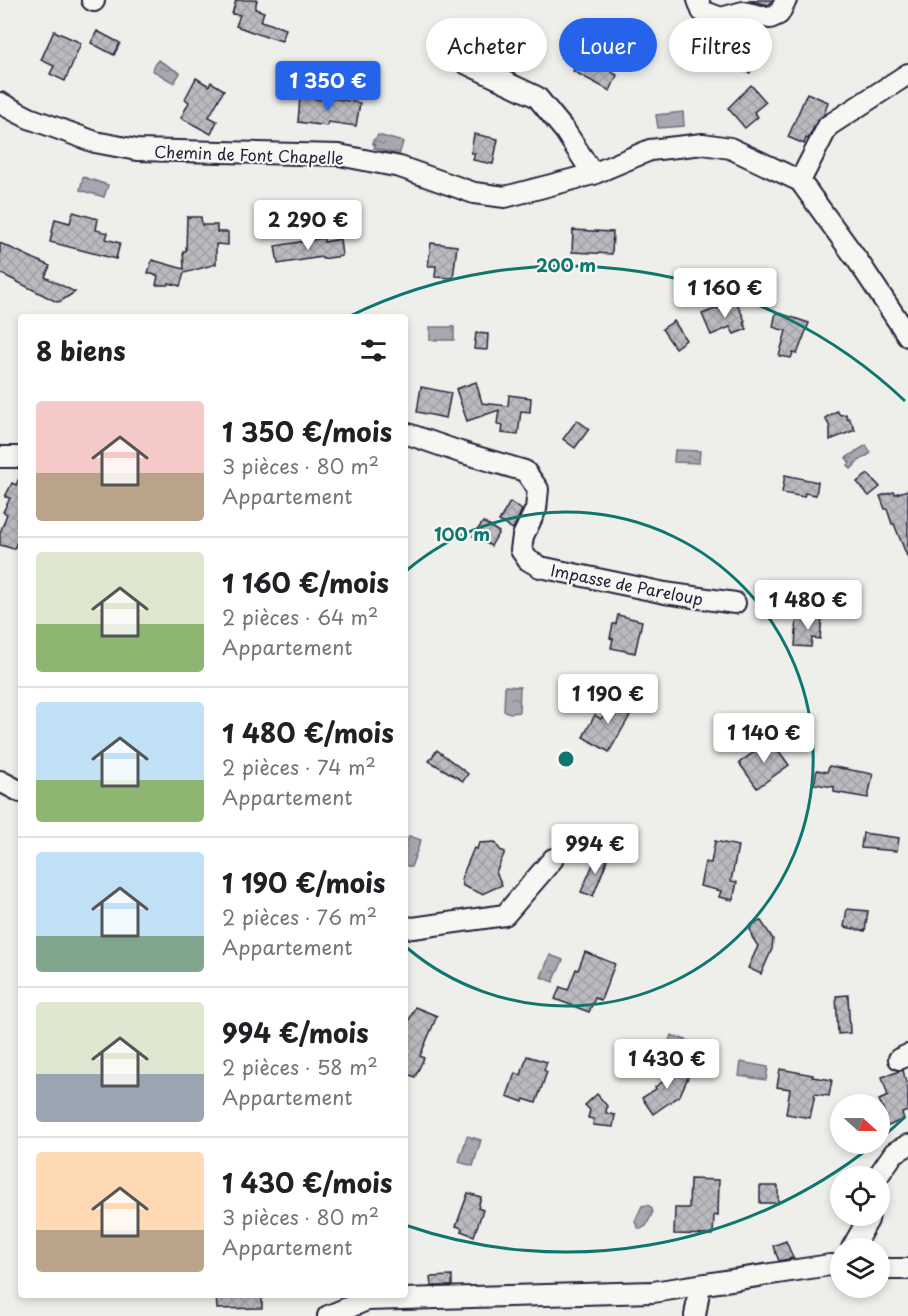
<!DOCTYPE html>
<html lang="fr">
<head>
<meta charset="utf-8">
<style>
	body { margin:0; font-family:"Playpen Sans",sans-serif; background:#f2f2f2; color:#202124; height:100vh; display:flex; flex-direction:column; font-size:22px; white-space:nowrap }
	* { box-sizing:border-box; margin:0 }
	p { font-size:20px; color:#757577 }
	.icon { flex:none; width:33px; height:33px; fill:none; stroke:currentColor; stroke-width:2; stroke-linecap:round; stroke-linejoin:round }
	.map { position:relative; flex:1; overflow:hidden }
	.side { position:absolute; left:18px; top:314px; width:390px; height:984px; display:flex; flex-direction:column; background:#fff; border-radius:6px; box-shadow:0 3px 9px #0003 }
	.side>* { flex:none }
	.banner { position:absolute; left:426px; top:18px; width:392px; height:54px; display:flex; gap:12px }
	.needle { width:39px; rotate:111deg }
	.fabs { position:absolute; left:830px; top:1094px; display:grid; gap:12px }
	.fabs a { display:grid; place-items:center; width:60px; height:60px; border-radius:50%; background:#fff; box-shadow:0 3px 9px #0003; font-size:30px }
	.price { position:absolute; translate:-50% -51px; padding:0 14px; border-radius:6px; background:#fff; color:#222; font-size:20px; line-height:39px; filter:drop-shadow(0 2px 3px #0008) }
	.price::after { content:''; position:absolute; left:50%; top:36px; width:18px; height:14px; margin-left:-9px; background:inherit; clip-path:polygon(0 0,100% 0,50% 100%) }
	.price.current { background:#2563eb; color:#fff }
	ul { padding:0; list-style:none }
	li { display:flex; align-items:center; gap:18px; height:150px; padding:0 18px }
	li+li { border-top:2px solid #e0e0e0 }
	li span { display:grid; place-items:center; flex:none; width:168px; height:120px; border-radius:6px; color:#555 }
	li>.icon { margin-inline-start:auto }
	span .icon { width:72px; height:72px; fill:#fffc; stroke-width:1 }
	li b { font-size:26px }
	h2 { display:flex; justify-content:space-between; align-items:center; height:72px; padding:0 18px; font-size:26px }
	.chip { padding:0 21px; border-radius:27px; background:#fff; box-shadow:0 3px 9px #0003; font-size:21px; line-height:54px }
	.chip.current { background:#2563eb; color:#fff }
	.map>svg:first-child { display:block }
</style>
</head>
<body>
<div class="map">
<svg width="908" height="1316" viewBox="0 0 908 1316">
	<defs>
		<pattern id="water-ripples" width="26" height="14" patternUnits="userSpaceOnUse" patternTransform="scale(1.5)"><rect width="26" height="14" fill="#a7a7af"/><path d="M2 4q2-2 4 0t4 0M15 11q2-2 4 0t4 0" fill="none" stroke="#888890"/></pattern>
		<pattern id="building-cross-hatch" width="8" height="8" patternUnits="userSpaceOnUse" patternTransform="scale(1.5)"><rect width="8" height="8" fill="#bbbbbf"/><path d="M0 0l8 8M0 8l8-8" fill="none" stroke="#a0a0a5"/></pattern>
	</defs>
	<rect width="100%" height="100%" fill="#eeeeeb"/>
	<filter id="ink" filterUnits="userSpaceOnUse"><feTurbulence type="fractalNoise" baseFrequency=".0167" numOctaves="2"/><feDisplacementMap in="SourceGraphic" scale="12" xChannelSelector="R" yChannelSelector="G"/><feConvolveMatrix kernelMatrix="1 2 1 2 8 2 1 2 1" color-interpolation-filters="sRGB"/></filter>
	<g filter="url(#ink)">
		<g fill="url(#water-ripples)" stroke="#727281" stroke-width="1.5">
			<polygon points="614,27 617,38 600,40 598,30"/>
			<polygon points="693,42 699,44 693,70 681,68 686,44 692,46"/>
			<polygon points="158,60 180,73 174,83 152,70"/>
			<polygon points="683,112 684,126 658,128 656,115"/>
			<polygon points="378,135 403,142 399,155 374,148 375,145 373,144 373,140 377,137"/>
			<polygon points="83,177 108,185 104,197 80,190"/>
			<polygon points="311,214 313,226 284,231 281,219"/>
			<polygon points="719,269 723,277 707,287 702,278"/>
			<rect x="430" y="327" width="24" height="13"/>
			<polygon points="866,445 871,453 854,464 855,465 851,469 848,465 850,463 846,458"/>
			<polygon points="675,450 700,451 699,463 674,462"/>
			<polygon points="505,686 520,687 519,712 511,713 504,711"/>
			<polygon points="409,836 421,840 411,867 405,865 405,849"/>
			<polygon points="550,955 563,960 553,982 541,977"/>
			<polygon points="671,1035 695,1043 691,1055 667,1047"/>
			<polygon points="741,1062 768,1067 766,1080 739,1076"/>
			<polygon points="467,1136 481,1140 473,1166 459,1162"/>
			<polygon points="647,1205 651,1207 653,1212 646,1226 641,1229 637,1227 635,1221 642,1206"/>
		</g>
		<g fill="url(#building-cross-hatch)" stroke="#22223b" stroke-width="1.5">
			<polygon points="236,0 257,0 255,9 264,12 261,21 286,29 282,41 266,36 266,37 236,26 240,15 232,14"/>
			<polygon points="748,0 773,0 769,5"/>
			<polygon points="624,24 639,30 639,42 619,44 618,30 625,29"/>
			<polygon points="745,27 757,51 750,73 719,64 725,43 722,39"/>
			<polygon points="54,31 81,43 65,81 50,74 54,66 41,60"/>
			<polygon points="97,31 120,43 114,55 91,43"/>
			<polygon points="584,50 589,50 612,62 608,70 617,75 610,91 573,71"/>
			<polygon points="196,78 209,86 211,82 224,90 209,117 217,121 211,134 181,118 189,102 185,99"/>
			<polygon points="751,85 766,102 754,112 758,117 745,128 728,108"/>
			<polygon points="807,93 828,102 824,115 817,121 808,139 806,138 804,144 788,137"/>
			<polygon points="300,97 330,101 331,98 360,103 356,126 328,122 327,126 298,122"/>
			<polygon points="474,134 498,139 493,164 473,160 475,153 471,153"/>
			<polygon points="73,212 98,219 96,230 108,233 106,239 120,243 116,259 50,242 55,219 70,223"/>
			<polygon points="187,217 201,217 202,225 217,225 217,232 228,232 228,245 216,244 216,264 184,273 180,286 169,283 168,285 156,285 158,276 148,273 152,260 184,269 183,251 186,251"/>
			<polygon points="573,230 613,232 612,254 572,252"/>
			<polygon points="324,238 324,242 340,239 342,256 322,259 322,257 278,264 275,246"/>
			<polygon points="0,243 50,266 45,277 75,292 61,301 57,302 0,273"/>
			<polygon points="431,243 457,246 453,278 435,277 436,266 428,266"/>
			<polygon points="736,301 745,321 743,322 747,329 734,334 730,327 711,335 702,314"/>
			<polygon points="776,312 809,323 797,354 793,353 791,358 779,356 786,331 773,327"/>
			<polygon points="674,321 686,340 675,348 662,329"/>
			<polygon points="476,333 488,334 487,350 474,349"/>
			<polygon points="476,382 482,403 508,406 509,395 531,398 530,412 521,411 518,435 502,433 503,425 497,424 499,410 467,421 456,389"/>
			<polygon points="421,387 451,393 446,418 417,412"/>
			<polygon points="837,411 840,415 846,414 847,419 849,418 855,430 830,440 830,427 825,418"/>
			<polygon points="577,420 589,429 575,448 563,439"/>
			<polygon points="21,474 21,532 14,549 0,545 0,533 7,514 3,512 10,498 5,497 12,483 16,485"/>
			<polygon points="868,474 880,487 869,496 857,482"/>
			<polygon points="785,475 818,482 816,495 805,493 804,497 782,493"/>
			<polygon points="908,490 908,556 907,556 894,524 892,524 887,509 885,509 880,496 894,492 895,494"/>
			<polygon points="510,502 522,510 513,529 499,521"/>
			<polygon points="483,522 499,532 491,546 473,536"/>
			<polygon points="618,615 642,621 635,653 611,648 613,639 610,638 613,624 616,624"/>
			<polygon points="797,617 822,618 820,639 812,638 811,647 795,646"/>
			<polygon points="613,697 625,704 623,707 632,712 609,752 583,737 595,715 601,719"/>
			<polygon points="771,740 789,765 757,788 739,763"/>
			<polygon points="437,750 468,774 463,781 429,761"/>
			<polygon points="829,766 873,774 868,798 834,792 834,787 814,784 817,770 827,772"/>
			<polygon points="863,833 899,838 897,851 861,848"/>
			<polygon points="715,841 738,846 731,881 737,882 733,900 719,897 721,891 700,886 705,862 711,863"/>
			<polygon points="495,842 500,850 505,852 496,872 502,885 482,894 463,886 461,879 474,848 477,849 479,843"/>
			<polygon points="598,853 608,858 593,896 581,892"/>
			<polygon points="847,909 868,911 865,931 844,927"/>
			<polygon points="761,921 773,939 772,949 761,974 748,968 758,946 752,937 750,929 752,924"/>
			<polygon points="585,952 615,964 601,1000 595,998 589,1012 555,999 560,987 568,990 576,969 578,970"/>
			<polygon points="848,995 850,1033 838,1034 836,996"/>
			<polygon points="415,1007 437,1016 420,1056 424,1058 415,1077 405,1073 405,1030"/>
			<polygon points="527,1056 547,1062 544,1070 547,1072 536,1103 524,1099 523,1102 507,1096 515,1073 521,1075"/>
			<polygon points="674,1065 690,1073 680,1095 653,1114 642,1098 656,1089 655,1087 667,1079"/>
			<polygon points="780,1069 813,1075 812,1077 832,1080 829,1096 815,1094 810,1118 786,1114 790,1089 777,1087"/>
			<polygon points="903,1070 908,1090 908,1111 902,1113 904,1119 879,1130 879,1113 884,1111 879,1100 888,1096 882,1077"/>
			<polygon points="597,1094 607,1106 606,1113 615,1115 613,1127 593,1125 594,1119 588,1118 590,1110 585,1105"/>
			<polygon points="690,1179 719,1180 718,1216 714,1215 713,1235 674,1234 675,1208 689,1208"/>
			<rect x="760" y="1186" width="18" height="17"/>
			<polygon points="468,1193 481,1197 478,1208 483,1210 474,1236 461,1231 462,1228 456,1226"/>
			<polygon points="786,1241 793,1258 779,1261 773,1246"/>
			<polygon points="452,1276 452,1286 431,1286 430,1277"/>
			<polygon points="216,1294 262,1294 262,1308 217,1309"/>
		</g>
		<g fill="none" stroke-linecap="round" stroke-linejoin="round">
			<g stroke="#22223b" stroke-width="24">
				<g id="minor">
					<polyline points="92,0 94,1"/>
					<polyline points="698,0 702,11 721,18 743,12 770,18 779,14 786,0"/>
					<polyline points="465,63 537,97 565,131 593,174"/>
					<polyline points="0,103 29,118 95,142 137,150 339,155 400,167 474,193 505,197 593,174 650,150 703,144 730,148 800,181 858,261 908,336"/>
					<polyline points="800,181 828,126 908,74"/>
					<polyline points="405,433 460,452 525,471 538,489 536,509 523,536 521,550 528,560 540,567 665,593 735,603"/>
					<polyline points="0,457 21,457"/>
					<polyline points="0,781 21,792"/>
					<polyline points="405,927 413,928 505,915 553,859"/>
					<polyline points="899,1059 908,1055"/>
					<polyline points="878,1176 894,1153 908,1145"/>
					<polyline points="852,1248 868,1220 869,1215"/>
					<polyline points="879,1269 908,1269"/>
					<polyline points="328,1316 367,1300 653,1292 830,1265 840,1266"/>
					<polyline points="695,1316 700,1285"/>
				</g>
			</g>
			<use href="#minor" stroke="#f6f6f2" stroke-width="20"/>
		</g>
	</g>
	<g fill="none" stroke="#0f766e" stroke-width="3">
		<path d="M406 571A247 247 0 1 1 406 947"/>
		<path d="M905 1117A493 493 0 0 1 880 1139M873 1145A493 493 0 0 1 405 1225M350 316A493 493 0 0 1 905 401"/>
	</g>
	<g text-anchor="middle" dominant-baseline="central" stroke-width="4.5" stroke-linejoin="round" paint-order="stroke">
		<g font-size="16" fill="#22223b" stroke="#f6f6f2">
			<text transform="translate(249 154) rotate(2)">Chemin de Font Chapelle</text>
			<text transform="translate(627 584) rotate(11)">Impasse de Pareloup</text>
		</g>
	</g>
	<circle cx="566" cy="759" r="9" fill="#0f766e" stroke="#f6f6f2" stroke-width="3"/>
	<g font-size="18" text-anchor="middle" font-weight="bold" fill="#0f766e" stroke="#f6f6f2" stroke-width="4.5" stroke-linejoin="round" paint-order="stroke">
		<text x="566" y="272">200 m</text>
		<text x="462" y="541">100 m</text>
	</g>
</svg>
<div class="fabs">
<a><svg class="needle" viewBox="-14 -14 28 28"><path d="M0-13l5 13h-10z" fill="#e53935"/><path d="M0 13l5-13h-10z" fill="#757577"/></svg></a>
<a><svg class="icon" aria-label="locate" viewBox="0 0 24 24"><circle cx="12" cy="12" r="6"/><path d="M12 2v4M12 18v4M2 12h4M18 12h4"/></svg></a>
<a><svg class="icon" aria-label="layers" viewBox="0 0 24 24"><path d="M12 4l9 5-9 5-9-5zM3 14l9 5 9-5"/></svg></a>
</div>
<b class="price current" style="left:328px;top:112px">1 350 €</b>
<b class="price" style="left:308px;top:251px">2 290 €</b>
<b class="price" style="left:725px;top:319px">1 160 €</b>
<b class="price" style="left:808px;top:631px">1 480 €</b>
<b class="price" style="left:608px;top:725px">1 190 €</b>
<b class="price" style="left:764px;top:764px">1 140 €</b>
<b class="price" style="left:595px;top:875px">994 €</b>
<b class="price" style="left:667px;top:1090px">1 430 €</b>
<div class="banner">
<a class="chip">Acheter</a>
<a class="chip current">Louer</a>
<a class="chip">Filtres</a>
</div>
<section class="side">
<h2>8 biens<svg class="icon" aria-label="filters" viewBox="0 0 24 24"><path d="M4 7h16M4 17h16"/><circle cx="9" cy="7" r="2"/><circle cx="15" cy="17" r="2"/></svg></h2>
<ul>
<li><span style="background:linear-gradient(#f6c9c9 60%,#b9a48a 0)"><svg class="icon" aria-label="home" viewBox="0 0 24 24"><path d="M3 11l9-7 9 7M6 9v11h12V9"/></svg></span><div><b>1 350 €/mois</b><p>3 pièces · 80 m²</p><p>Appartement</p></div></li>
<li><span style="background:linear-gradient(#dfe7d0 60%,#8fb573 0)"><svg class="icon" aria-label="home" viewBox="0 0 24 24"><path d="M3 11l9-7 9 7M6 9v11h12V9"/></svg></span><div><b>1 160 €/mois</b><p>2 pièces · 64 m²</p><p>Appartement</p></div></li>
<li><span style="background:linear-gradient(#bfe0f5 65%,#8fb573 0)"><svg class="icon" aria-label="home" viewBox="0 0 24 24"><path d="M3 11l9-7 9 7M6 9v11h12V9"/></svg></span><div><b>1 480 €/mois</b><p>2 pièces · 74 m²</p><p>Appartement</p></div></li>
<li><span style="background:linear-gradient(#bfe0f5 70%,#7fa58c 0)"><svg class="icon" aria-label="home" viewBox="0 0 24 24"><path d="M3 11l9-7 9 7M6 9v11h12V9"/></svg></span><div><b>1 190 €/mois</b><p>2 pièces · 76 m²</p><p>Appartement</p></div></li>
<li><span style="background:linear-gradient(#dfe7d0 60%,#9aa5b1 0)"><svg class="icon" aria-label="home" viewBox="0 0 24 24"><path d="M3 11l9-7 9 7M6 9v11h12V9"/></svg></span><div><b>994 €/mois</b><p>2 pièces · 58 m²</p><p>Appartement</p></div></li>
<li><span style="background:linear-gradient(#ffd9b3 65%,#b9a48a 0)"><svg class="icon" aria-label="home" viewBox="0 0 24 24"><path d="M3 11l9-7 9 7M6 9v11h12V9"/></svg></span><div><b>1 430 €/mois</b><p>3 pièces · 80 m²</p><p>Appartement</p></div></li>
</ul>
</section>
</div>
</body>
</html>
